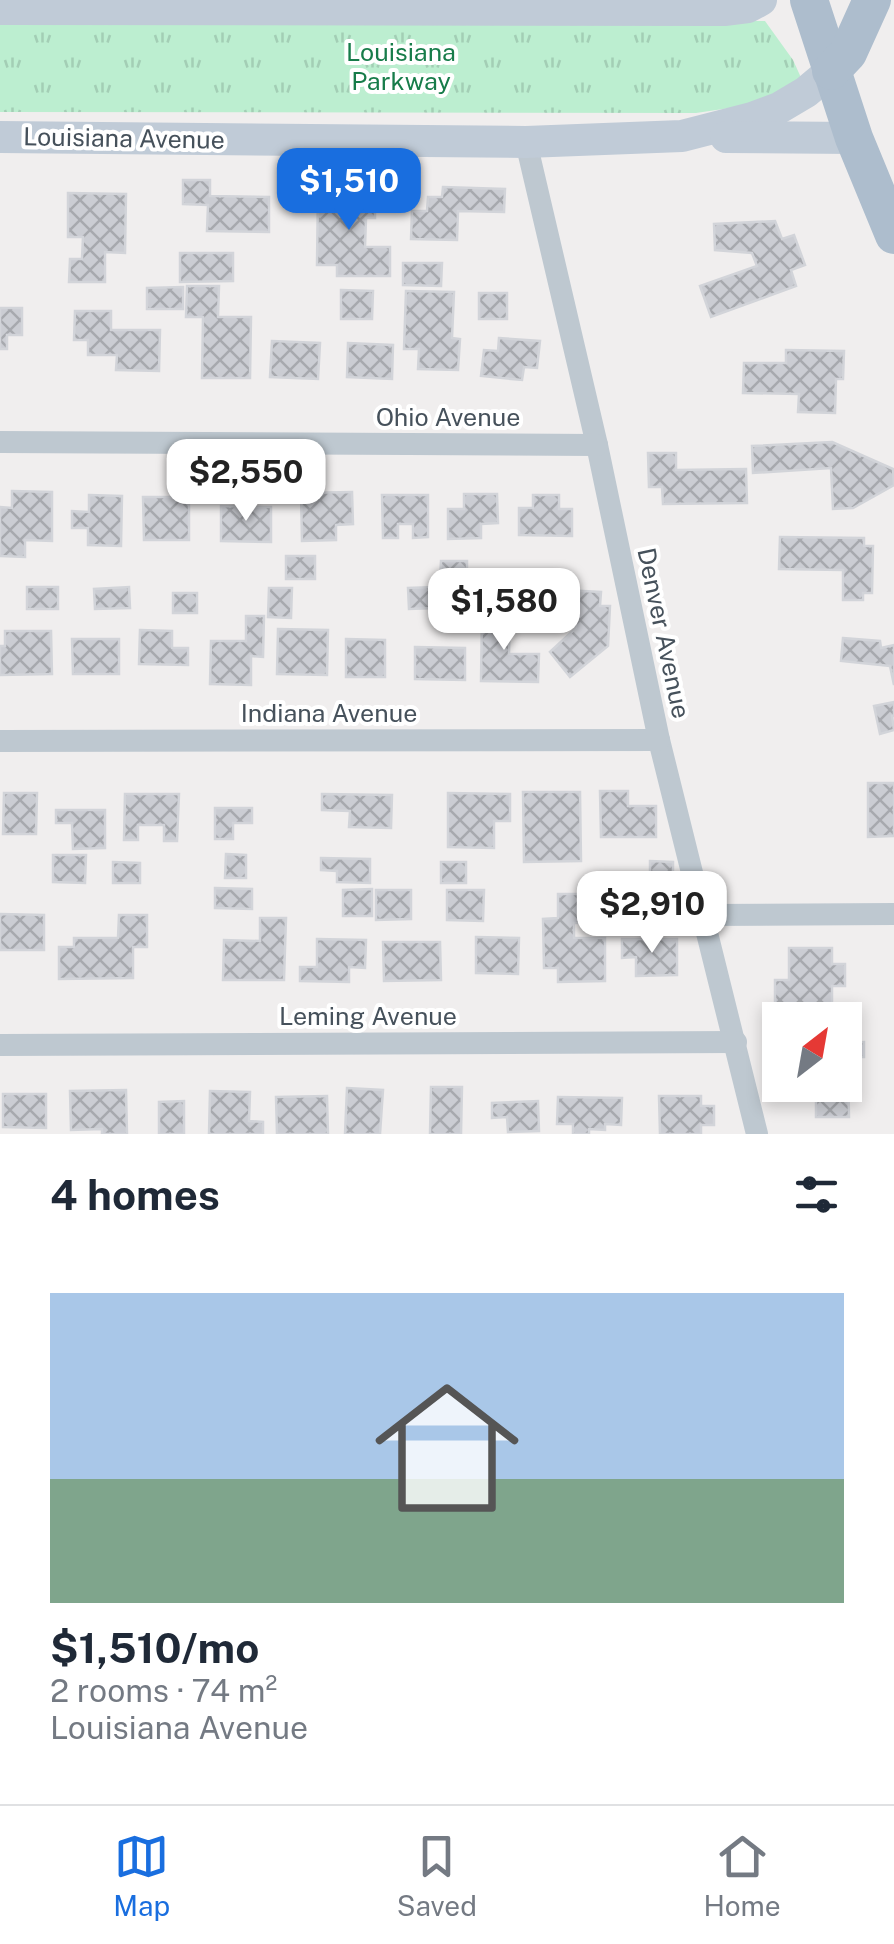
<!DOCTYPE html>
<html lang="en">
<head>
<meta charset="utf-8">
<style>
	body { margin:0; font-family:"Public Sans",sans-serif; background:#f2f2f3; color:#1f2937; height:100vh; display:flex; flex-direction:column; font-size:38px; white-space:nowrap }
	* { box-sizing:border-box; margin:0 }
	p { font-size:32px; color:#747a83 }
	.icon { flex:none; width:55px; height:55px; fill:none; stroke:currentColor; stroke-width:2; stroke-linecap:round; stroke-linejoin:round }
	.map { position:relative; height:1134px; overflow:hidden }
	.panel { display:flex; flex-direction:column; background:#fff; flex:1 }
	.panel>* { flex:none }
	.needle { width:65px; rotate:31deg }
	.tools { position:absolute; left:762px; top:1002px; display:grid; gap:20px }
	.tools a { display:grid; place-items:center; width:100px; height:100px; border-radius:0px; background:#fff; box-shadow:0 5px 15px #0003; font-size:50px }
	.price { position:absolute; translate:-50% -85px; padding:0 22px; border-radius:20px; background:#fff; color:#222; font-size:32px; line-height:65px; filter:drop-shadow(0 2px 5px #0008) }
	.price::after { content:''; position:absolute; left:50%; top:60px; width:30px; height:22px; margin-left:-15px; background:inherit; clip-path:polygon(0 0,100% 0,50% 100%) }
	.price.active { background:#196edf; color:#fff }
	ul { padding:0; list-style:none }
	li { display:grid; align-content:center; gap:20px; height:530px; padding:0 50px }
	li+li { border-top:2px solid #e0e1e3 }
	li span { display:grid; place-items:center; height:310px; border-radius:0px; color:#555 }
	li>.icon { margin-inline-start:auto }
	span .icon { width:180px; height:180px; fill:#fffc; stroke-width:1 }
	li b { font-size:42px }
	h2 { display:flex; justify-content:space-between; align-items:center; height:120px; padding:0 50px; font-size:42px }
	.menu { display:flex; justify-content:space-around; align-items:center; height:140px; border-top:2px solid #e0e1e3; background:#fff; font-size:28px; color:#747a83 }
	.menu a { display:grid; justify-items:center; gap:5px }
	.menu .active { color:#196edf }
	.map>svg:first-child { display:block }
</style>
</head>
<body>
<div class="map">
<svg width="894" height="1134" viewBox="0 0 894 1134">
	<defs>
		<pattern id="park-tufts" width="24" height="20" patternUnits="userSpaceOnUse" patternTransform="scale(2.5)"><rect width="24" height="20" fill="#bceed0"/><path d="M3 7l-1-3M5 7V3M7 7l1-3M15 17l-1-3M17 17v-4M19 17l1-3" fill="none" stroke="#a3ceb5"/></pattern>
		<pattern id="building-cross-hatch" width="8" height="8" patternUnits="userSpaceOnUse" patternTransform="scale(2.5)"><rect width="8" height="8" fill="#cbcdd3"/><path d="M0 0l8 8M0 8l8-8" fill="none" stroke="#a7a9ae"/></pattern>
	</defs>
	<rect width="100%" height="100%" fill="#f0eeee"/>
	<polygon fill="url(#park-tufts)" points="0,19 765,21 793,60 803,82 750,105 696,113 0,112"/>
	<g fill="url(#building-cross-hatch)" stroke="#d2d4d9" stroke-width="2.5">
		<polygon points="183,180 210,180 210,196 269,197 269,232 207,231 208,205 183,204"/>
		<polygon points="443,187 505,189 504,212 458,211 457,240 411,239 412,211 427,211 428,197 442,197"/>
		<polygon points="318,188 375,188 375,218 366,218 365,247 390,247 390,276 337,276 337,265 317,265"/>
		<polygon points="68,193 126,194 125,253 105,252 105,282 69,282 70,259 82,259 83,237 68,237"/>
		<polygon points="775,221 782,239 794,235 805,265 791,270 796,286 711,317 700,286 757,266 752,253 715,250 714,224"/>
		<polygon points="180,253 233,253 233,281 180,282"/>
		<polygon points="403,263 442,263 441,286 403,285"/>
		<polygon points="187,286 219,286 218,317 251,317 250,378 202,378 203,317 186,317"/>
		<polygon points="183,287 183,309 147,309 147,288"/>
		<polygon points="341,290 373,291 372,319 341,319"/>
		<polygon points="406,291 454,292 452,338 460,339 458,370 418,369 419,349 404,349"/>
		<rect x="479" y="293" width="28" height="26"/>
		<polygon points="0,308 22,308 22,335 7,335 7,349 0,349"/>
		<polygon points="75,311 111,311 111,330 160,330 159,371 116,370 117,355 88,355 88,340 74,340"/>
		<polygon points="499,338 540,341 537,368 524,367 522,380 481,376 484,350 498,351"/>
		<polygon points="272,341 320,343 318,379 270,377"/>
		<polygon points="348,343 393,345 392,379 347,377"/>
		<polygon points="786,350 844,351 843,379 836,379 835,413 798,412 799,394 743,393 744,363 786,363"/>
		<polygon points="832,442 893,469 894,485 853,508 833,509 831,468 753,473 752,446"/>
		<polygon points="648,453 676,453 676,470 746,469 747,503 663,504 662,487 649,487"/>
		<polygon points="12,491 52,492 52,541 25,540 25,557 0,556 0,507 12,508"/>
		<polygon points="352,492 353,524 336,525 336,540 302,541 301,493"/>
		<polygon points="464,494 497,494 498,523 481,524 481,538 448,539 448,509 464,509"/>
		<polygon points="89,495 122,496 121,546 88,545 88,528 72,528 72,511 89,512"/>
		<polygon points="382,495 428,495 428,537 413,538 413,524 398,524 398,538 383,538"/>
		<polygon points="533,495 559,495 559,509 572,509 572,536 519,535 519,508 533,508"/>
		<polygon points="143,497 189,497 189,540 144,540"/>
		<polygon points="221,506 271,507 271,542 221,541"/>
		<polygon points="780,537 864,538 864,546 873,546 872,593 863,593 863,600 843,600 843,570 779,569"/>
		<rect x="286" y="556" width="29" height="23"/>
		<polygon points="441,561 467,561 467,580 440,580"/>
		<rect x="27" y="587" width="31" height="22"/>
		<polygon points="129,587 130,608 95,609 94,589"/>
		<polygon points="435,587 436,608 409,609 408,588"/>
		<polygon points="269,588 292,588 291,618 268,617"/>
		<polygon points="545,589 601,592 600,606 610,606 608,646 570,677 550,652 576,628 576,619 543,617"/>
		<rect x="173" y="593" width="24" height="20"/>
		<polygon points="482,612 510,613 509,654 539,654 538,682 481,681"/>
		<polygon points="246,616 264,616 263,657 251,656 251,685 210,684 211,641 246,641"/>
		<polygon points="278,629 328,630 327,675 277,674"/>
		<polygon points="140,630 172,631 172,648 188,648 188,665 139,664"/>
		<polygon points="5,631 51,631 52,674 0,675 0,646 5,646"/>
		<polygon points="843,638 880,641 881,648 894,645 894,685 890,666 841,661"/>
		<polygon points="72,639 119,639 119,674 73,674"/>
		<polygon points="346,639 385,640 385,677 346,677"/>
		<polygon points="415,647 465,648 465,680 415,679"/>
		<polygon points="894,702 894,716 892,716 894,730 880,734 874,706"/>
		<polygon points="868,783 894,783 894,836 868,837"/>
		<polygon points="600,791 628,791 628,806 656,806 656,837 601,837"/>
		<polygon points="523,792 580,792 581,861 524,862"/>
		<polygon points="4,793 37,793 36,834 3,834"/>
		<polygon points="448,793 510,794 510,821 494,821 494,848 448,847"/>
		<polygon points="125,794 179,794 177,841 164,841 164,825 138,825 138,840 124,840"/>
		<polygon points="322,794 392,795 391,828 349,827 350,811 322,810"/>
		<polygon points="215,808 252,808 252,823 233,823 233,839 215,839"/>
		<polygon points="56,810 105,810 105,848 73,849 72,823 56,823"/>
		<polygon points="226,854 246,855 246,878 225,878"/>
		<polygon points="53,855 86,855 85,883 53,882"/>
		<polygon points="321,858 370,859 370,883 337,882 337,871 321,870"/>
		<polygon points="650,861 673,862 673,886 650,885"/>
		<polygon points="113,862 140,863 140,883 113,883"/>
		<rect x="441" y="862" width="25" height="21"/>
		<polygon points="215,888 252,889 252,909 215,908"/>
		<polygon points="372,889 372,916 343,916 343,890"/>
		<polygon points="376,890 411,890 411,919 376,920"/>
		<polygon points="447,890 484,890 483,921 447,920"/>
		<polygon points="558,894 589,894 589,923 574,923 574,938 605,938 605,981 558,982 558,968 544,968 543,919 558,918"/>
		<polygon points="0,914 44,915 44,950 0,950"/>
		<polygon points="119,915 147,915 147,947 133,947 133,978 59,979 59,947 74,947 74,938 118,938"/>
		<polygon points="260,918 286,918 284,980 223,980 224,940 260,941"/>
		<polygon points="476,937 519,938 518,974 476,973"/>
		<polygon points="317,939 366,940 365,968 349,967 349,982 300,981 300,967 317,967"/>
		<polygon points="622,939 677,939 677,975 636,976 636,957 622,958"/>
		<polygon points="383,942 440,942 441,980 384,981"/>
		<polygon points="789,948 832,948 832,964 845,964 845,986 832,986 832,1020 789,1020 790,1012 775,1012 775,980 789,980"/>
		<polygon points="864,1042 864,1057 848,1057 849,1117 816,1117 816,1085 845,1085 845,1043"/>
		<polygon points="431,1087 462,1087 461,1134 430,1134"/>
		<polygon points="347,1088 383,1090 380,1134 345,1134"/>
		<polygon points="126,1090 127,1134 102,1134 102,1129 71,1130 70,1091"/>
		<polygon points="210,1091 250,1092 249,1121 263,1122 263,1134 209,1134"/>
		<polygon points="3,1094 46,1094 46,1128 3,1127"/>
		<polygon points="327,1096 328,1134 277,1134 276,1097"/>
		<polygon points="659,1096 701,1096 701,1106 714,1106 714,1125 701,1125 701,1134 660,1134"/>
		<polygon points="558,1097 622,1098 621,1125 605,1124 605,1130 589,1129 589,1134 573,1134 573,1124 557,1124"/>
		<polygon points="184,1101 184,1134 159,1134 159,1102"/>
		<polygon points="538,1101 539,1131 508,1132 507,1117 492,1118 492,1103"/>
	</g>
	<g fill="none" stroke-linecap="round" stroke-linejoin="round">
		<g stroke="#bec8d0" stroke-width="22">
			<polyline points="526,142 597,445 659,740 757,1134"/>
			<polyline points="0,442 597,445"/>
			<polyline points="0,741 659,740"/>
			<polyline points="704,915 894,914"/>
			<polyline points="0,1045 736,1042"/>
		</g>
		<g stroke="#c0cbd7" stroke-width="32">
			<polyline points="0,9 724,10 748,7 761,0"/>
			<polyline points="0,137 526,142 682,136 752,118 779,108 806,92 831,71"/>
			<polyline points="726,137 854,138"/>
		</g>
		<g stroke="#adbdcd" stroke-width="38">
			<polyline points="809,0 854,138 894,235"/>
			<polyline points="831,71 848,53 872,0"/>
		</g>
	</g>
	<g text-anchor="middle" dominant-baseline="central" stroke-width="8" stroke-linejoin="round" paint-order="stroke">
		<g font-size="25" fill="#177c4a" stroke="#fff">
			<text x="401" y="52">Louisiana<tspan x="401" dy="29">Parkway</tspan></text>
		</g>
		<g font-size="25" fill="#46515b" stroke="#fff">
			<text transform="translate(124 138) rotate(1)">Louisiana Avenue</text>
			<text x="448" y="417">Ohio Avenue</text>
			<text transform="translate(664 633) rotate(78)">Denver Avenue</text>
			<text x="329" y="713">Indiana Avenue</text>
			<text x="368" y="1016">Leming Avenue</text>
		</g>
	</g>
</svg>
<div class="tools">
<a><svg class="needle" viewBox="-14 -14 28 28"><path d="M0-13l5 13h-10z" fill="#e53935"/><path d="M0 13l5-13h-10z" fill="#747a83"/></svg></a>
</div>
<b class="price active" style="left:349px;top:233px">$1,510</b>
<b class="price" style="left:246px;top:524px">$2,550</b>
<b class="price" style="left:504px;top:653px">$1,580</b>
<b class="price" style="left:652px;top:956px">$2,910</b>
</div>
<section class="panel">
<h2>4 homes<svg class="icon" aria-label="filters" viewBox="0 0 24 24"><path d="M4 7h16M4 17h16"/><circle cx="9" cy="7" r="2"/><circle cx="15" cy="17" r="2"/></svg></h2>
<ul>
<li><span style="background:linear-gradient(#a9c7e8 60%,#7fa58c 0)"><svg class="icon" aria-label="home" viewBox="0 0 24 24"><path d="M3 11l9-7 9 7M6 9v11h12V9"/></svg></span><div><b>$1,510/mo</b><p>2 rooms · 74 m²</p><p>Louisiana Avenue</p></div></li>
</ul>
</section>
<nav class="menu">
<a class="active"><svg class="icon" aria-label="map" viewBox="0 0 24 24"><path d="M3 6l6-2 6 2 6-2v14l-6 2-6-2-6 2zM9 4v14M15 6v14"/></svg>Map</a>
<a><svg class="icon" aria-label="saved" viewBox="0 0 24 24"><path d="M7 4h10v16l-5-4-5 4z"/></svg>Saved</a>
<a><svg class="icon" aria-label="home" viewBox="0 0 24 24"><path d="M3 11l9-7 9 7M6 9v11h12V9"/></svg>Home</a>
</nav>
</body>
</html>
